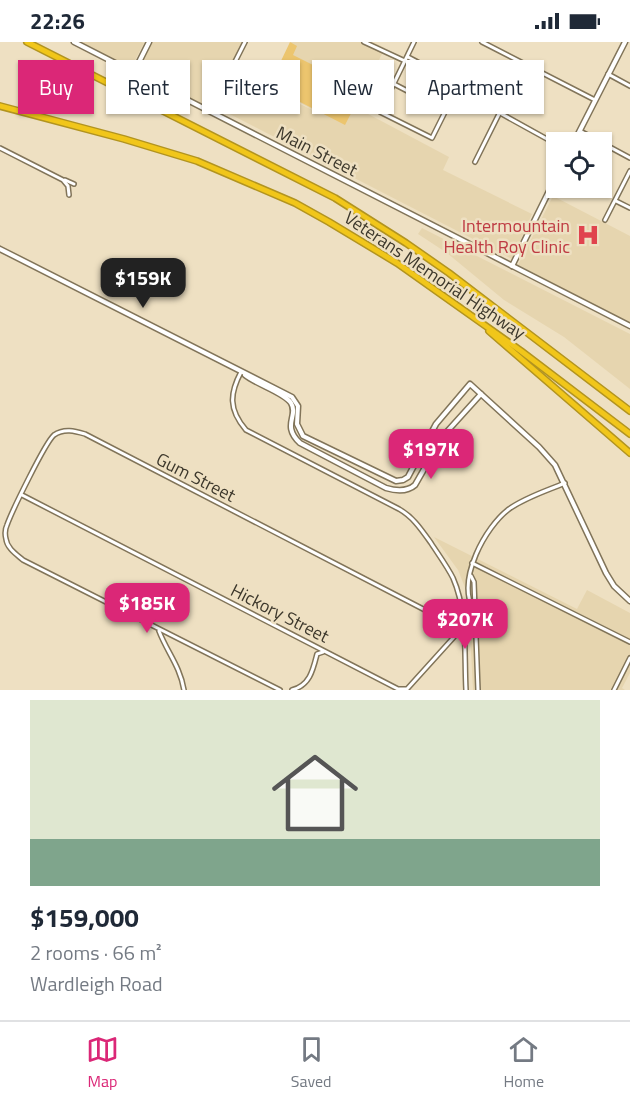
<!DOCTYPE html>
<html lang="en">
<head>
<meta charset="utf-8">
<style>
	body { margin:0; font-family:"Titillium Web",sans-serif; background:#f6f6f7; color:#1f2937; height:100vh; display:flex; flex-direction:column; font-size:22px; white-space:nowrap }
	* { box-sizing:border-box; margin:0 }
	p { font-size:20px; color:#747a83 }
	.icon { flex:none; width:33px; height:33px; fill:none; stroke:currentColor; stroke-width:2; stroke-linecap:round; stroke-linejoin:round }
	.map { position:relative; height:648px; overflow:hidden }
	.side { display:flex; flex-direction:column; background:#fff; flex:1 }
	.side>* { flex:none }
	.banner { position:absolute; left:18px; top:18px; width:594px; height:54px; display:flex; gap:12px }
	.buttons { position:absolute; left:546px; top:90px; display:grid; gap:12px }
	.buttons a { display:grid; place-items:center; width:66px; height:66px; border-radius:0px; background:#fff; box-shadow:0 2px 4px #0004; font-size:30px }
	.price { position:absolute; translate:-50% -51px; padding:0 14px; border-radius:12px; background:#db2777; color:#fff; font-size:20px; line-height:39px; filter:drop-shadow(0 2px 3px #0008) }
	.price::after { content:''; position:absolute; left:50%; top:36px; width:18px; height:14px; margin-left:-9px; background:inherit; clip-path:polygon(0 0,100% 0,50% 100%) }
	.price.current { background:#222; color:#fff }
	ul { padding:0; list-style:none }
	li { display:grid; align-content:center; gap:12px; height:318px; padding:0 30px }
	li+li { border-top:2px solid #e0e1e3 }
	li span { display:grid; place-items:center; height:186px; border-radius:0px; color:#555 }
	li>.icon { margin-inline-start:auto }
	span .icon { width:108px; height:108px; fill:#fffc; stroke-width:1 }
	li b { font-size:26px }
	.chip { padding:0 21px; border-radius:0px; background:#fff; box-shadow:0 2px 4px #0004; font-size:21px; line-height:54px }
	.chip.current { background:#db2777; color:#fff }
	.status { display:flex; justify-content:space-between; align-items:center; height:42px; padding:0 30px; background:#fff; direction:ltr }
	.status svg { height:16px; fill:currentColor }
	.tabs { display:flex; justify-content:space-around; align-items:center; height:84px; border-top:2px solid #e0e1e3; background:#fff; font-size:16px; color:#747a83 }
	.tabs a { display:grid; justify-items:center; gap:3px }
	.tabs .current { color:#db2777 }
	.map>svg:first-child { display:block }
</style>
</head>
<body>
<div class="status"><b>22:26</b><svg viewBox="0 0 49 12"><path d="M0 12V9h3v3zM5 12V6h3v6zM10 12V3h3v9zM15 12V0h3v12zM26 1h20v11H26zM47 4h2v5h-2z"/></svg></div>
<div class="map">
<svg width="630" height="648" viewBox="0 0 630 648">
	<rect width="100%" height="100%" fill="#eee0c2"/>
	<g fill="#e6d5af">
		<polygon points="80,0 141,0 144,1 131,26"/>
		<polygon points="150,0 243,0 229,28 319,71 269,44 291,0 373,0 385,6 355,65 449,115 443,128 532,172 512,217 214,64 221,44 208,68 134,30"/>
		<polygon points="553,154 630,194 630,281 518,223"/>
		<polygon points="422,186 630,292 630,347 564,295 504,258 447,211 418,192"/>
		<polygon points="434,495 577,567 587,548 630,571 630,631 622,646 625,648 473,648 469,570 466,548 458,528"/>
	</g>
	<polygon fill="#ecc56e" points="290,0 297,4 293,13 363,48 345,83 269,44"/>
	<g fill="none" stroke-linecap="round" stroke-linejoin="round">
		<g stroke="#817459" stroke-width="6">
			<g id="minor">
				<polyline points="364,0 405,19"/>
				<polyline points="482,0 595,58"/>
				<polyline points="408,15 459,42 432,96 380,70 414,0"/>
				<polyline points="608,32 630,44"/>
				<polyline points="394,42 446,69"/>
				<polyline points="210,69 245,0"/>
				<polyline points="500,71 556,102"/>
				<polyline points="580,89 630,116"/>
				<polyline points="0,106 63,138 68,144 69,153"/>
				<polyline points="475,120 524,22"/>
				<polyline points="65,138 74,142"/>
				<polyline points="616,159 630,166"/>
				<polyline points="605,178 630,129"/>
				<path d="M241,330C230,351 228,367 246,388L399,467C413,475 421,487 431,501C438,512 447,524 453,536C468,570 464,612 466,648"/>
				<path d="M22,453L398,647H407L454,595L455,590L452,582L85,392C75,389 64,386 54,393C45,401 12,469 7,483C5,487 5,493 6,497C7,506 16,512 23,518L280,648"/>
				<polyline points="472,521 630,600"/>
				<polyline points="471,534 474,540 478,648"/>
				<path d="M473,567C457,537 485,485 509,467C526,455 546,449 565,441"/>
				<path d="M159,589C167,610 180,624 184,648"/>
				<path d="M292,648C310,643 313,628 317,612L323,610"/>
				<polyline points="614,648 630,616"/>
			</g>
		</g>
		<g stroke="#817459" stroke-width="7">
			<g id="tertiary">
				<polyline points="134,30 149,0"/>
				<polyline points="574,100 625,0"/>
				<polyline points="512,224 556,135"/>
			</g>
		</g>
		<g stroke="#817459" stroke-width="7">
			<g id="secondary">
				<polyline points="74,0 630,284"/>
				<polyline points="0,207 292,355 298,364 297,382 303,394 396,439 403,438 408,435 436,382 470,342 539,405 555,423 606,531 614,544 630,559"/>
				<path d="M245,333C256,342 285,351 291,361C299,374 281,383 300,401L386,446C396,449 407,450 415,443L443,394L481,352"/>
			</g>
		</g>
		<g stroke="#b29420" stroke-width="8">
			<g id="motorway">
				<polyline points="27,0 335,156 406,201 449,231 630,369"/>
				<polyline points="0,64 124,97 197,119 295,161 329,180 397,221 521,309 630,392"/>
				<polyline points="489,289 630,411"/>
			</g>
		</g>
		<use href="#minor" stroke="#fff" stroke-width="3"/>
		<use href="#tertiary" stroke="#fff" stroke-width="4"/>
		<use href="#secondary" stroke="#fff" stroke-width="4"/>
		<use href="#motorway" stroke="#f1c61a" stroke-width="5"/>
	</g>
	<defs>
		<g id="hospital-bare" transform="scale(1.8)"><path d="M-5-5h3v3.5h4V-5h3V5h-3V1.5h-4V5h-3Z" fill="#e0444e" stroke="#eee0c2" stroke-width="2.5" paint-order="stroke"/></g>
	</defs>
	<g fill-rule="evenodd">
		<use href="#hospital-bare" x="588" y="193"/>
	</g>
	<g text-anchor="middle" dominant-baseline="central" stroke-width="5" stroke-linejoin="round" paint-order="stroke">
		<g font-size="18" fill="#3d382c" stroke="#eee0c2">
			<text transform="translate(317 109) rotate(27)">Main Street</text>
			<text transform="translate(435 233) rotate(34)">Veterans Memorial Highway</text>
			<text transform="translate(196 435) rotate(27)">Gum Street</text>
			<text transform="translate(280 571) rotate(27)">Hickory Street</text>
		</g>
		<g font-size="18" fill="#be3a42" stroke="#eee0c2" text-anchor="end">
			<text x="570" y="183">Intermountain<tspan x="570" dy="21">Health Roy Clinic</tspan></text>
		</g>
	</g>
</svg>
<div class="buttons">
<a><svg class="icon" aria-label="locate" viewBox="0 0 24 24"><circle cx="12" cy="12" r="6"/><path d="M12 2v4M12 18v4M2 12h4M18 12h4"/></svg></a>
</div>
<b class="price current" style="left:143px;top:267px">$159K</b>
<b class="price" style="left:431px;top:438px">$197K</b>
<b class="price" style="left:147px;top:592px">$185K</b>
<b class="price" style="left:465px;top:608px">$207K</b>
<div class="banner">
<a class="chip current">Buy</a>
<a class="chip">Rent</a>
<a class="chip">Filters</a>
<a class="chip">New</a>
<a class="chip">Apartment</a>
</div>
</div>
<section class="side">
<ul>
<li><span style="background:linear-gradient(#dfe7d0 75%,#7fa58c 0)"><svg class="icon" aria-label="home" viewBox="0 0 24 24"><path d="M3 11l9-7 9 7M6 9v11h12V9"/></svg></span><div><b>$159,000</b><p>2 rooms · 66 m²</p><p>Wardleigh Road</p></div></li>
</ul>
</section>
<nav class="tabs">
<a class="current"><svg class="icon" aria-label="map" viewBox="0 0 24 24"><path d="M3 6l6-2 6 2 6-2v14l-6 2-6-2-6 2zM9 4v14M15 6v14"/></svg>Map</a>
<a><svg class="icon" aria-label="saved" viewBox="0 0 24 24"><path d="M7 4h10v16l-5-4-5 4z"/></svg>Saved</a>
<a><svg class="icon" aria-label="home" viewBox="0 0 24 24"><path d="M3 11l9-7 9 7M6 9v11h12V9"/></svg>Home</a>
</nav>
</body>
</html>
